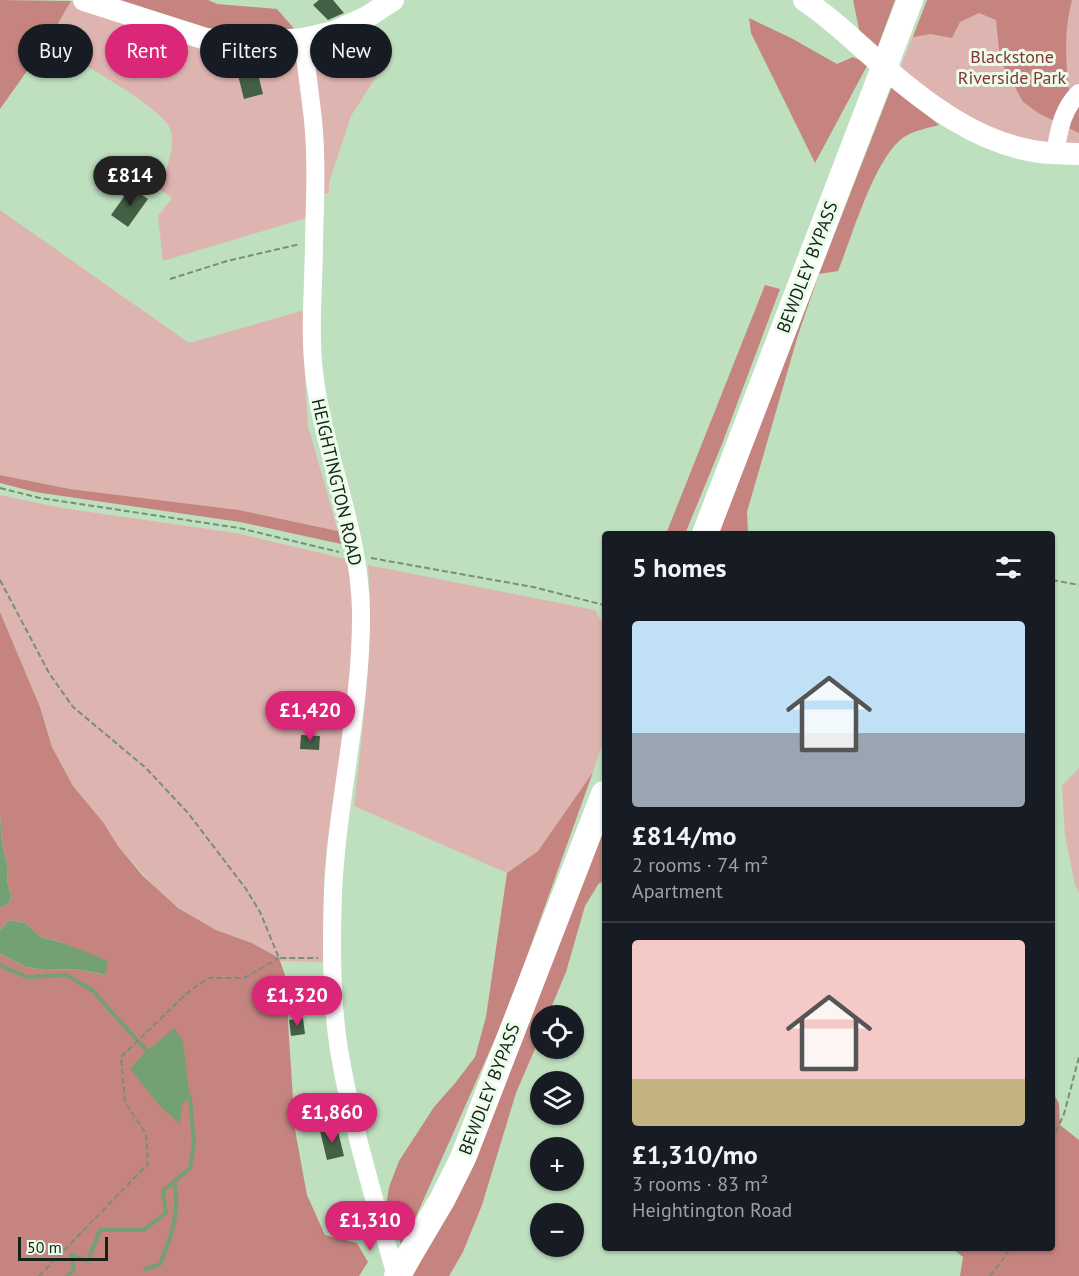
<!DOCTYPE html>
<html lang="en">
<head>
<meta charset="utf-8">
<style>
	body { margin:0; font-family:"PT Sans",sans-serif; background:#242831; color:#f1f3f6; height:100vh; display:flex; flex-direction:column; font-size:22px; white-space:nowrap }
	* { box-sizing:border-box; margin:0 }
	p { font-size:20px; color:#9ea1a6 }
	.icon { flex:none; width:33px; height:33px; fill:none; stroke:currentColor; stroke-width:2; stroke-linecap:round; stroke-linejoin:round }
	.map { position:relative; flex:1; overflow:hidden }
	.panel { position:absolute; left:602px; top:531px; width:453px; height:720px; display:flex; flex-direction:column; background:#171b24; border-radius:6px; box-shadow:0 2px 4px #0004 }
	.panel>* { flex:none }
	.top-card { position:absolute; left:18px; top:24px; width:494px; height:54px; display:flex; gap:12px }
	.fabs { position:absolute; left:530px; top:1005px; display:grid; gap:12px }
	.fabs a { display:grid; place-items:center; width:54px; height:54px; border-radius:50%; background:#171b24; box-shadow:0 2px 4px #0004; font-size:30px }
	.scale { position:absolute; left:18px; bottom:15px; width:90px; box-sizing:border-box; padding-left:6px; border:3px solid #162216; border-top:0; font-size:16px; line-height:21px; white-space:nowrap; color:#162216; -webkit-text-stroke:4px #ebfceb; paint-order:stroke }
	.price { position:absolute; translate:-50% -51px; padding:0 14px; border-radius:21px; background:#db2777; color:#fff; font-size:20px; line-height:39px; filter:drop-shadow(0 2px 3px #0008) }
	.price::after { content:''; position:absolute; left:50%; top:36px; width:18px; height:14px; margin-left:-9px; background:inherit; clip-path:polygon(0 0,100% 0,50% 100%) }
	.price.current { background:#222; color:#fff }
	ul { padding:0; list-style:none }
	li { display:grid; align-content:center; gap:12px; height:318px; padding:0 30px }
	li+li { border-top:2px solid #363941 }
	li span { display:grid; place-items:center; height:186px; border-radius:6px; color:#555 }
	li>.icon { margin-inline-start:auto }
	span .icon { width:108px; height:108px; fill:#fffc; stroke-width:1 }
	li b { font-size:26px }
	h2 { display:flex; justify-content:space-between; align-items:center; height:72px; padding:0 30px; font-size:26px }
	.tag { padding:0 21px; border-radius:27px; background:#171b24; box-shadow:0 2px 4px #0004; font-size:21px; line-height:54px }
	.tag.current { background:#db2777; color:#fff }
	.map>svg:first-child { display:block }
</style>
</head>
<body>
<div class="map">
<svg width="1079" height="1276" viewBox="0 0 1079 1276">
	<rect width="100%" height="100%" fill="#bfe0bf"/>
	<g fill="#deb4b0">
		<polygon points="927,0 1079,0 1079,146 1017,140 985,127 899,71"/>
		<path d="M71,1L166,31L298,43L308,135L306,218L163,261L158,216L172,198L159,189C166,169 175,152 171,131C166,108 70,57 47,43Z"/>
		<polygon points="358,31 386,53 388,58 351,116 329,183 329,193 318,194 311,47"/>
		<polygon points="0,210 189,343 305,310 305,376 308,426 338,531 239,510 70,489 0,475"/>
		<polygon points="0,495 62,508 236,533 346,559 352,584 354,640 343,744 334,807 327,842 324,878 323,962 280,961 279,958 253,943 216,930 178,908 160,893 118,846 103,822 73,786 52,747 40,707 0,612"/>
		<path d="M368,565L595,610L604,626V739L593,772L538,851L507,873L354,806C363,725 374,646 368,565Z"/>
		<polygon points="1079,768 1079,893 1075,885 1065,835 1062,786"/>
	</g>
	<g fill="#c5847f">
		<polygon points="0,0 71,1 47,43 0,109"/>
		<polygon points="104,0 208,0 217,4 277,9 297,32 209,34"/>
		<polygon points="853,0 895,0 877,49 861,39"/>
		<path d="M927,0H1072C1063,33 1066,67 1070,101L1079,93V133L1040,114L1023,102L1000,60L996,20L979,13L960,22L952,38L931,34L913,37Z"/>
		<polygon points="749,18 791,38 837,64 853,57 868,64 815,163 751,33"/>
		<path d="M892,86L939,125C928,128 913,131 904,137C874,158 852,237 838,271L819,274L798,335L747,512L748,534H718Z"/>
		<polygon points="765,285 780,289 722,444 685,534 666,534"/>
		<polygon points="0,475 70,489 239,510 338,531 341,544 240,522 35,492 0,483"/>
		<polygon points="0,612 40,707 52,747 73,786 103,822 118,846 143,876 178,908 216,930 252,943 279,958 285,975 295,1130 307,1195 325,1235 357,1243 368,1262 359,1276 0,1276 0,954 26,967 44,970 77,969 104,975 63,943 41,937 25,923 9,920 0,930 0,908 10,902 11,895 7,881 8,868 2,842 0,815"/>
		<polygon points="593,772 507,1012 402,1248 387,1200 389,1187 399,1161 434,1107 456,1082 475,1057 486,1017 507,873 538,851"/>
		<polygon points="604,824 604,882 599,883 585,906 566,972 548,1015 540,1016 540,1037 516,1093 482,1205 463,1252 449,1276 413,1276 467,1173 520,1047"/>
		<polygon points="1052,1090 1059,1104 1060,1125 1079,1140 1079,1276 960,1276 963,1257 952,1248 1052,1248"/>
	</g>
	<g fill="#74a174">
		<polygon points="0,815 2,842 8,868 7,881 11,895 10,902 0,908"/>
		<polygon points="9,920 25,923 41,937 63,943 108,961 105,975 77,969 44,970 26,967 0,954 0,930"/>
		<polygon points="174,1028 183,1041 190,1097 182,1104 180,1124 160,1106 130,1069 147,1051"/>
	</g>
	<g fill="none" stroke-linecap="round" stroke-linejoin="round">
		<g stroke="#74a174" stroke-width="4">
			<polyline points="0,965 27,977 66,975 92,990 147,1051"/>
			<path d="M145,1269L160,1264C171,1237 181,1211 174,1182"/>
			<polyline points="67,1276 74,1270 71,1255 88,1261 100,1230 144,1230 166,1213 163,1191 190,1168 194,1144 190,1097"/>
		</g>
	</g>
	<g fill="#446044">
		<polygon points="319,0 333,0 344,13 328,20 313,5"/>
		<polygon points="358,58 360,71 333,74 332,62"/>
		<polygon points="254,59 263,94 244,99 235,63"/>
		<polygon points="131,187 148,199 128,227 111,215"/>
		<polygon points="301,735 320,736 319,750 300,749"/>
		<polygon points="303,1018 305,1034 291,1036 289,1020"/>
		<polygon points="337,1127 344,1156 327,1160 320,1131"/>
	</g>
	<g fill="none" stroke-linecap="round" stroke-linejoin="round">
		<g stroke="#778f77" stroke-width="2" stroke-dasharray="6 3" stroke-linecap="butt">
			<polyline points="170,279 227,261 300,244"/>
			<polyline points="0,488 40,498 239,528 339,552"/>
			<polyline points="371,558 533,587 604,605"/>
			<polyline points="0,580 49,673 73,707 146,768 188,813 246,889 260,912 279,958 318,958"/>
			<polyline points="1052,580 1079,585"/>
			<polyline points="1052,1140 1064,1114 1079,1057"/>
			<polyline points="39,1276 148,1164 146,1134 125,1102 121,1057 186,994 208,978 244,978 279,958"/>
			<polyline points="990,1276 1007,1254 1009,1248"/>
		</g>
		<g stroke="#fff" stroke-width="18">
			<path d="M303,39C306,66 310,93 313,120C317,160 315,201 314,240C314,284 309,328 314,372C323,453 360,529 361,612C362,707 337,799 333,893C331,945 331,999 339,1050C352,1127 375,1201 396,1276"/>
			<path d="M1055,153C1059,131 1062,109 1079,93"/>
		</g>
		<g stroke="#fff" stroke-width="22">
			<polyline points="84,0 206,39 264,42 303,39 334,32 367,17 393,0"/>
			<path d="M804,0C834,20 859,45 885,68C928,105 976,141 1033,151C1048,154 1064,153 1079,154"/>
		</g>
		<g stroke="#fff" stroke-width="26">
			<polyline points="705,534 910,0"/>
			<polyline points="397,1276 442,1200 463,1158 604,794"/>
		</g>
	</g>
	<g text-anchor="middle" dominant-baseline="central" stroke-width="6" stroke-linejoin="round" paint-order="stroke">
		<g font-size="18" fill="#853432" stroke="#ebfceb">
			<text x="1012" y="56">Blackstone<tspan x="1012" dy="21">Riverside Park</tspan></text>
		</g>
		<g font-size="18" fill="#162216" stroke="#ebfceb">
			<text transform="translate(807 267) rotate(-69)">BEWDLEY BYPASS</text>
			<text transform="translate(337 482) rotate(77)">HEIGHTINGTON ROAD</text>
			<text transform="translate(489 1089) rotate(-69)">BEWDLEY BYPASS</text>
		</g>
	</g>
</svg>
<div class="fabs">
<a><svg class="icon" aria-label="locate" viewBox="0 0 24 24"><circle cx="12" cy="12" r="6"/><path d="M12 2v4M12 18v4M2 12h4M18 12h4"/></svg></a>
<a><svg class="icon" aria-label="layers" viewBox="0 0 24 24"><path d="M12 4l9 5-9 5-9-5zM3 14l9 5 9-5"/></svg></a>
<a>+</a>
<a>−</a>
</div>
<div class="scale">50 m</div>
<b class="price current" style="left:130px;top:207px">£814</b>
<b class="price" style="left:310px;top:742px">£1,420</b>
<b class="price" style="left:297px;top:1027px">£1,320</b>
<b class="price" style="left:332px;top:1144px">£1,860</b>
<b class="price" style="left:370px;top:1252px">£1,310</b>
<div class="top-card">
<a class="tag">Buy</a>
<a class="tag current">Rent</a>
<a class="tag">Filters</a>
<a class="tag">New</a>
</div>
<section class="panel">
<h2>5 homes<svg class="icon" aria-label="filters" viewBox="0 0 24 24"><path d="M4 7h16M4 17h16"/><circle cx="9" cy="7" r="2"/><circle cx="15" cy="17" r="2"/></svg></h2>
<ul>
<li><span style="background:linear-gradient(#bfe0f5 60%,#9aa5b1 0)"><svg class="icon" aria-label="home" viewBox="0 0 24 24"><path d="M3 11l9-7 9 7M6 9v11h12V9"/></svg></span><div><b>£814/mo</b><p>2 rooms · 74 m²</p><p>Apartment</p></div></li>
<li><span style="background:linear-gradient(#f6c9c9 75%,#c2b280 0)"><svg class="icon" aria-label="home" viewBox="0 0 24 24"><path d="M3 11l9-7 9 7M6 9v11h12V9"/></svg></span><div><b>£1,310/mo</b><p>3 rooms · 83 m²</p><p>Heightington Road</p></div></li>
</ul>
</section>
</div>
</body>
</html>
